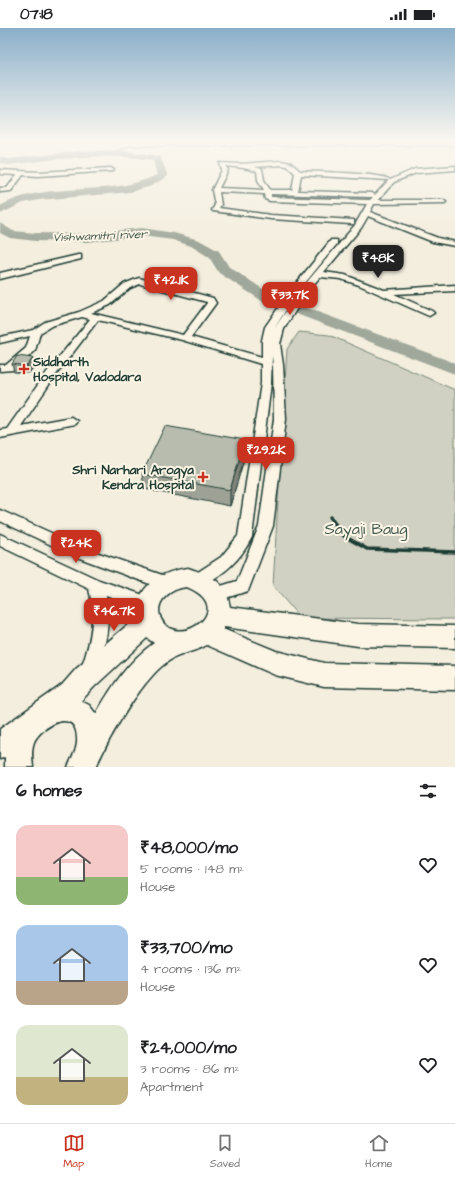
<!DOCTYPE html>
<html lang="en">
<head>
<meta charset="utf-8">
<style>
	body { margin:0; font-family:"Architects Daughter",sans-serif; background:#f6f6f6; color:#202124; height:100vh; display:flex; flex-direction:column; font-size:15px; white-space:nowrap }
	* { box-sizing:border-box; margin:0 }
	p { font-size:13px; color:#757577 }
	.icon { flex:none; width:22px; height:22px; fill:none; stroke:currentColor; stroke-width:2; stroke-linecap:round; stroke-linejoin:round }
	.map { position:relative; height:739px; overflow:hidden }
	.details { display:flex; flex-direction:column; background:#fff; flex:1 }
	.details>* { flex:none }
	.price { position:absolute; translate:-50% -34px; padding:0 9px; border-radius:8px; background:#c8321e; color:#fff; font-size:13px; line-height:26px; filter:drop-shadow(0 1px 2px #0008) }
	.price::after { content:''; position:absolute; left:50%; top:24px; width:12px; height:9px; margin-left:-6px; background:inherit; clip-path:polygon(0 0,100% 0,50% 100%) }
	.price.current { background:#222; color:#fff }
	ul { padding:0; list-style:none }
	li { display:flex; align-items:center; gap:12px; height:100px; padding:0 16px }
	li span { display:grid; place-items:center; flex:none; width:112px; height:80px; border-radius:12px; color:#555 }
	li>.icon { margin-inline-start:auto }
	span .icon { width:48px; height:48px; fill:#fffc; stroke-width:1 }
	li b { font-size:17px }
	h2 { display:flex; justify-content:space-between; align-items:center; height:48px; padding:0 16px; font-size:17px }
	.status { display:flex; justify-content:space-between; align-items:center; height:28px; padding:0 20px; background:#fff; direction:ltr }
	.status svg { height:11px; fill:currentColor }
	.tabs { display:flex; justify-content:space-around; align-items:center; height:56px; border-top:1px solid #e0e0e0; background:#fff; font-size:11px; color:#757577 }
	.tabs a { display:grid; justify-items:center; gap:2px }
	.tabs .current { color:#c8321e }
	.map>svg:first-child { display:block }
</style>
</head>
<body>
<div class="status"><b>07:18</b><svg viewBox="0 0 49 12"><path d="M0 12V9h3v3zM5 12V6h3v6zM10 12V3h3v9zM15 12V0h3v12zM26 1h20v11H26zM47 4h2v5h-2z"/></svg></div>
<div class="map">
<svg width="455" height="739" viewBox="0 0 455 739">
	<rect width="100%" height="100%" fill="#f3eede"/>
	<filter id="ink" filterUnits="userSpaceOnUse"><feTurbulence type="fractalNoise" baseFrequency=".025" numOctaves="2"/><feDisplacementMap in="SourceGraphic" scale="8" xChannelSelector="R" yChannelSelector="G"/><feConvolveMatrix kernelMatrix="1 2 1 2 8 2 1 2 1" color-interpolation-filters="sRGB"/></filter>
	<g filter="url(#ink)">
		<polygon fill="#d0d1c2" stroke="#78877b" points="299,304 329,307 455,362 455,591 300,590 273,558 287,321"/>
		<g fill="none" stroke-linecap="round" stroke-linejoin="round">
			<polyline stroke="#6c7d72" stroke-width="1.5" points="113,124 130,118 455,118"/>
			<g fill="#a0a89b" fill-rule="evenodd">
				<path d="M120,122L160,128L168,148L151,158L130,164L39,172L23,175L0,186V178C47,151 107,171 157,147L153,132C104,124 56,131 8,137L0,135V129L8,131L82,123Z"/>
				<polygon points="0,195 13,203 36,205 87,206 142,200 174,205 199,212 219,223 229,239 272,267 455,335 455,346 262,273 219,245 209,229 191,218 173,212 142,208 87,214 36,213 10,210 0,205"/>
			</g>
			<g stroke="#1f3d34" stroke-width="3">
				<g id="minor">
					<path d="M281,133L291,135L300,143C312,144 387,145 390,152L415,141L455,138V142L416,145L394,154L378,172H443L446,174L445,175L374,176L370,184L438,210L455,214V218L433,214L368,188L361,200L324,244L345,247L384,262L455,257V263L394,266L432,283L434,285L429,288L359,257L341,251L320,249L307,264L284,301L280,316L283,337L286,391L273,498L248,563L216,573L211,571L208,566L211,561L237,553L259,498L274,391L273,337L272,328L271,355L252,509C241,531 223,549 200,557L195,556L193,551L195,546L221,529L238,508L261,355V336L182,312L98,292L55,348L21,398L71,389L77,393L75,396L0,410V402L7,401L47,344L90,291L82,289L51,298L40,305L35,323L13,342L0,343V337H6L26,320L30,308L0,315V309L33,302L45,294L79,284L104,273L124,256L139,250L213,270L216,275L191,309L262,329V312L265,299L290,263L331,212H337V216L296,266L274,301L301,261L355,197L367,176L270,173L265,171L264,166L219,164L221,177L219,180L271,187L354,192V196H351L271,191L213,183L212,182L215,177L212,162L222,142L220,135L240,136ZM281,137L287,138L295,145L292,162H270L264,152L262,141L254,139ZM226,138L243,140L257,143L258,152L264,162L219,160L228,142ZM301,147L389,152L375,167L372,165L298,163ZM271,166L372,169H373L370,172H366L271,169ZM140,256L207,274V275L183,307L91,285L110,277L130,260Z"/>
					<polygon points="111,140 114,142 113,143 39,148 23,147 11,163 0,164 0,160 7,160 17,147 0,146 0,142 39,144"/>
					<polygon points="78,227 81,227 81,231 0,251 0,245"/>
					<polygon points="0,482 87,521 171,550 173,555 171,560 166,562 77,529 0,493"/>
					<path d="M0,506L99,552L155,571L158,576L155,581L150,583L106,567C111,594 106,619 96,644L90,646L84,644L82,638C91,613 96,587 89,561L0,518Z"/>
				</g>
			</g>
			<g stroke="#1f3d34" stroke-width="3">
				<path id="highway" d="M188,540C211,548 226,552 230,579L358,596L455,598V620L358,618L224,599L223,601L276,623L324,635L455,638V662L324,659L275,647L207,617C196,623 183,625 172,631C144,646 109,710 96,739H68C72,729 78,721 77,710C76,679 42,697 34,714C31,722 32,731 33,739H5V729L0,731V701L62,657L76,641L138,588C134,558 163,543 188,540ZM187,559C240,581 176,623 161,591C153,573 172,560 187,559ZM147,610L154,615C128,633 111,660 96,686L89,677L81,673L94,659Z"/>
			</g>
			<use href="#minor" fill="#fcf5e5" fill-rule="evenodd"/>
			<use href="#highway" fill="#fcf5e5" fill-rule="evenodd"/>
			<polyline stroke="#1f3d34" stroke-width="3.5" points="330,489 344,508 367,521 455,524"/>
		</g>
		<g fill="#9ea296" stroke="#1f3d34">
			<polygon points="33,330 35,337 29,345 14,344 12,336"/>
			<polygon points="245,428 230,478 144,461 142,446"/>
		</g>
		<g fill="#81847a" stroke="#1f3d34">
			<polygon points="33,330 35,337 29,345 27,338"/>
			<polygon points="245,412 245,428 230,478 230,462"/>
		</g>
		<g fill="#b8bcae" stroke="#1f3d34">
			<polygon points="17,328 33,330 27,338 12,336"/>
			<polygon points="165,398 245,412 230,462 142,446"/>
		</g>
	</g>
	<linearGradient id="sky" x2="0" y2="1"><stop stop-color="#8bafc9"/><stop offset="0.52" stop-color="#faf7f0"/><stop offset="1" stop-color="#faf7f0" stop-opacity="0"/></linearGradient>
	<rect width="455" height="216" fill="url(#sky)"/>
	<g fill="#c8321e" stroke="#fcf5e5" stroke-width="1.5">
		<path d="M22 335h4v4h4v4h-4v4h-4v-4h-4v-4h4z"/>
		<path d="M201 443h4v4h4v4h-4v4h-4v-4h-4v-4h4z"/>
	</g>
	<g text-anchor="middle" dominant-baseline="central" stroke-width="4" stroke-linejoin="round" paint-order="stroke">
		<g font-size="12" font-style="italic" fill="#465d53" stroke="#fcf5e5">
			<text transform="translate(100 208) rotate(-2)">Vishwamitri river</text>
		</g>
		<g font-size="13" font-weight="bold" fill="#1f3d34" stroke="#fcf5e5" text-anchor="start">
			<text x="33" y="334">Siddharth<tspan x="33" dy="15">Hospital, Vadodara</tspan></text>
			<text x="194" y="442" text-anchor="end">Shri Narhari Arogya<tspan x="194" dy="15">Kendra Hospital</tspan></text>
		</g>
		<g font-size="16" fill="#425b50" stroke="#fcf5e5">
			<text x="366" y="501">Sayaji Baug</text>
		</g>
	</g>
</svg>
<b class="price current" style="left:378px;top:251px">₹48K</b>
<b class="price" style="left:171px;top:273px">₹42.1K</b>
<b class="price" style="left:290px;top:288px">₹33.7K</b>
<b class="price" style="left:266px;top:443px">₹29.2K</b>
<b class="price" style="left:76px;top:536px">₹24K</b>
<b class="price" style="left:114px;top:604px">₹46.7K</b>
</div>
<section class="details">
<h2>6 homes<svg class="icon" aria-label="filters" viewBox="0 0 24 24"><path d="M4 7h16M4 17h16"/><circle cx="9" cy="7" r="2"/><circle cx="15" cy="17" r="2"/></svg></h2>
<ul>
<li><span style="background:linear-gradient(#f6c9c9 65%,#8fb573 0)"><svg class="icon" aria-label="home" viewBox="0 0 24 24"><path d="M3 11l9-7 9 7M6 9v11h12V9"/></svg></span><div><b>₹48,000/mo</b><p>5 rooms · 148 m²</p><p>House</p></div><svg class="icon" aria-label="heart" viewBox="0 0 24 24"><path d="M12 20l-8-8c-3-5 5-10 8-4 3-6 11-1 8 4z"/></svg></li>
<li><span style="background:linear-gradient(#a9c7e8 70%,#b9a48a 0)"><svg class="icon" aria-label="home" viewBox="0 0 24 24"><path d="M3 11l9-7 9 7M6 9v11h12V9"/></svg></span><div><b>₹33,700/mo</b><p>4 rooms · 136 m²</p><p>House</p></div><svg class="icon" aria-label="heart" viewBox="0 0 24 24"><path d="M12 20l-8-8c-3-5 5-10 8-4 3-6 11-1 8 4z"/></svg></li>
<li><span style="background:linear-gradient(#dfe7d0 65%,#c2b280 0)"><svg class="icon" aria-label="home" viewBox="0 0 24 24"><path d="M3 11l9-7 9 7M6 9v11h12V9"/></svg></span><div><b>₹24,000/mo</b><p>3 rooms · 86 m²</p><p>Apartment</p></div><svg class="icon" aria-label="heart" viewBox="0 0 24 24"><path d="M12 20l-8-8c-3-5 5-10 8-4 3-6 11-1 8 4z"/></svg></li>
</ul>
</section>
<nav class="tabs">
<a class="current"><svg class="icon" aria-label="map" viewBox="0 0 24 24"><path d="M3 6l6-2 6 2 6-2v14l-6 2-6-2-6 2zM9 4v14M15 6v14"/></svg>Map</a>
<a><svg class="icon" aria-label="saved" viewBox="0 0 24 24"><path d="M7 4h10v16l-5-4-5 4z"/></svg>Saved</a>
<a><svg class="icon" aria-label="home" viewBox="0 0 24 24"><path d="M3 11l9-7 9 7M6 9v11h12V9"/></svg>Home</a>
</nav>
</body>
</html>
